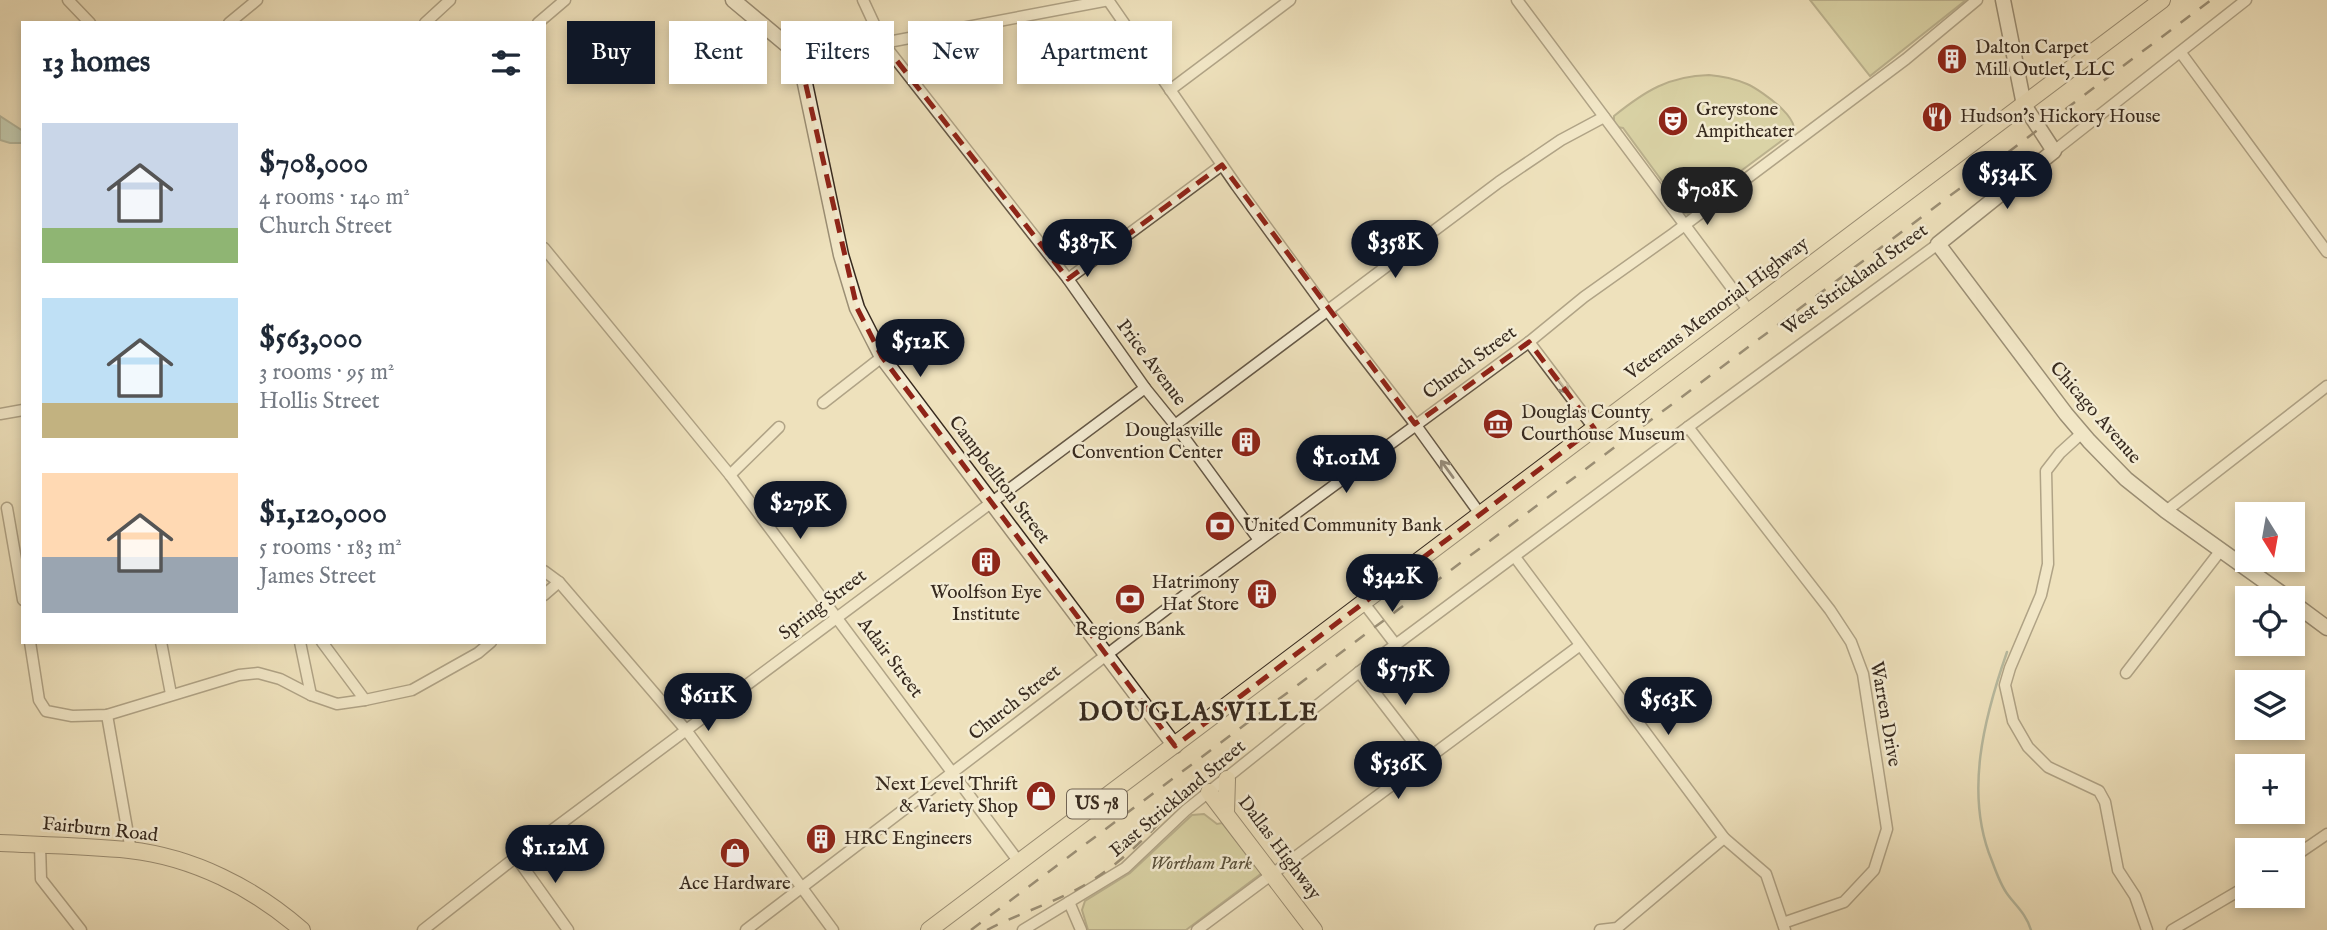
<!DOCTYPE html>
<html lang="en">
<head>
<meta charset="utf-8">
<style>
	body { margin:0; font-family:"IM FELL English",serif; background:#f6f6f7; color:#1f2937; height:100vh; display:flex; flex-direction:column; font-size:26px; white-space:nowrap }
	* { box-sizing:border-box; margin:0 }
	p { font-size:23px; color:#747a83 }
	.icon { flex:none; width:38px; height:38px; fill:none; stroke:currentColor; stroke-width:2; stroke-linecap:round; stroke-linejoin:round }
	.map { position:relative; flex:1; overflow:hidden }
	.panel { position:absolute; left:21px; top:21px; width:525px; height:623px; display:flex; flex-direction:column; background:#fff; border-radius:0px; box-shadow:0 4px 10px #0003 }
	.panel>* { flex:none }
	.top-card { position:absolute; left:567px; top:21px; width:665px; height:63px; display:flex; gap:14px }
	.needle { width:46px; rotate:169deg }
	.buttons { position:absolute; left:2235px; top:502px; display:grid; gap:14px }
	.buttons a { display:grid; place-items:center; width:70px; height:70px; border-radius:0px; background:#fff; box-shadow:0 4px 10px #0003; font-size:35px }
	.price { position:absolute; translate:-50% -60px; padding:0 16px; border-radius:24px; background:#111827; color:#fff; font-size:23px; line-height:46px; filter:drop-shadow(0 2px 4px #0008) }
	.price::after { content:''; position:absolute; left:50%; top:42px; width:21px; height:16px; margin-left:-10px; background:inherit; clip-path:polygon(0 0,100% 0,50% 100%) }
	.price.current { background:#222; color:#fff }
	ul { padding:0; list-style:none }
	li { display:flex; align-items:center; gap:21px; height:175px; padding:0 21px }
	li span { display:grid; place-items:center; flex:none; width:196px; height:140px; border-radius:0px; color:#555 }
	li>.icon { margin-inline-start:auto }
	span .icon { width:84px; height:84px; fill:#fffc; stroke-width:1 }
	li b { font-size:30px }
	h2 { display:flex; justify-content:space-between; align-items:center; height:84px; padding:0 21px; font-size:30px }
	.chip { padding:0 24px; border-radius:0px; background:#fff; box-shadow:0 4px 10px #0003; font-size:24px; line-height:63px }
	.chip.current { background:#111827; color:#fff }
	.map>svg:first-child { display:block }
</style>
</head>
<body>
<div class="map">
<svg width="2327" height="930" viewBox="0 0 2327 930">
	<rect width="100%" height="100%" fill="#eee1bc"/>
	<filter id="stains"><feTurbulence type="fractalNoise" baseFrequency=".00286" numOctaves="4"/><feColorMatrix values="0 0 0 0 .2 0 0 0 0 .09 0 0 0 0 .02 0 0 0 .5 -.17"/></filter>
	<radialGradient id="worn" r=".72"><stop offset=".6" stop-color="#630" stop-opacity="0"/><stop offset="1" stop-color="#630" stop-opacity=".3"/></radialGradient>
	<g fill="#c0c18c" stroke="#7c7656" stroke-width="2">
		<polygon points="1810,0 1966,0 1870,76"/>
		<path d="M1709,75C1722,76 1735,79 1747,84C1761,90 1816,128 1784,139L1703,199L1702,203L1688,214L1684,213L1676,205V200L1623,128L1617,127L1614,121V116C1645,91 1669,76 1709,75Z"/>
		<polygon points="1204,814 1217,824 1222,823 1262,873 1186,930 1088,930 1082,910 1085,901 1130,873 1192,815"/>
	</g>
	<polygon fill="#99beb1" stroke="#728377" stroke-width="2" points="0,116 23,131 23,143 10,143 0,140"/>
	<g fill="none" stroke-linecap="round" stroke-linejoin="round">
		<path stroke="#728377" stroke-width="2.5" d="M2007,652C1984,718 1964,794 1992,861C1996,872 2001,886 2008,895C2017,907 2026,914 2031,930"/>
		<g stroke="#655846" stroke-width="13">
			<g id="street">
				<polyline points="68,0 90,23"/>
				<polyline points="863,0 883,43 1068,279 1145,388 1175,425 1259,540"/>
				<polyline points="1108,0 1236,185 1327,310 1415,424 1480,514"/>
				<polyline points="1517,0 1749,311"/>
				<polyline points="229,23 257,0"/>
				<polyline points="425,23 450,0"/>
				<polyline points="538,23 565,0"/>
				<polyline points="2181,53 2327,252"/>
				<polyline points="799,55 883,43 1109,0"/>
				<polyline points="1170,90 1290,0"/>
				<polyline points="2054,151 2246,0"/>
				<polyline points="544,248 730,475 1019,862"/>
				<polyline points="1068,279 1222,165"/>
				<polyline points="1529,342 1594,428"/>
				<polyline points="823,403 882,357"/>
				<polyline points="0,414 23,410"/>
				<polyline points="1175,425 1499,182 1561,140 1604,117"/>
				<polyline points="1688,427 1830,610 1851,642 1863,674 1887,829 1874,870 1844,902 1783,923"/>
				<polyline points="2082,433 2060,453 2046,471 2048,564 2041,595 2010,668 2005,685 2013,721 2028,747 2048,767 2099,791 2105,802 2118,870 2135,896 2147,930"/>
				<polyline points="730,475 779,427"/>
				<polyline points="7,508 23,600"/>
				<polyline points="2166,511 2327,386"/>
				<polyline points="1515,557 1724,838 1766,874 1785,930"/>
				<polyline points="544,571 559,582 686,730 833,930"/>
				<polyline points="544,595 559,582"/>
				<polyline points="1363,602 1396,645"/>
				<polyline points="30,642 39,700 46,711 72,716 107,715 239,675 258,673 280,679 311,695 337,704 365,700 412,690 478,653 491,642"/>
				<polyline points="161,642 171,694"/>
				<polyline points="300,642 311,695"/>
				<polyline points="322,642 365,700"/>
				<polyline points="1359,672 1427,760"/>
				<polyline points="2126,673 2221,550"/>
				<polyline points="107,715 131,851"/>
				<polyline points="40,845 41,879 81,930"/>
				<polyline points="516,857 568,930"/>
				<polyline points="2292,858 2327,834"/>
				<polyline points="1069,902 1081,930"/>
				<polyline points="423,930 516,857 1145,388"/>
				<polyline points="746,930 1189,592 1529,342 1584,297 1674,233 1906,59 1977,0"/>
				<polyline points="1023,930 1125,868 1185,811 1359,672 1688,427 1938,244"/>
				<polyline points="1197,930 1579,646"/>
				<polyline points="1600,930 1617,928 1724,838"/>
				<polyline points="2172,930 2247,886"/>
			</g>
		</g>
		<g stroke="#372a1f" stroke-width="17">
			<g id="secondary">
				<polyline points="733,0 799,55 841,255 857,308 882,357 1175,746"/>
				<polyline points="2003,0 2024,105 2054,151 1938,244 2066,414 2089,441 2126,479 2166,511 2288,598"/>
				<polyline points="2292,602 2327,628"/>
			</g>
		</g>
		<g stroke="#372a1f" stroke-width="18">
			<g id="primary">
				<polyline points="1209,792 1314,930"/>
				<polyline points="1226,813 1227,779"/>
				<path d="M0,843C43,845 86,846 129,850C193,857 254,888 302,930"/>
				<polyline points="929,930 2162,0"/>
			</g>
		</g>
		<use href="#street" stroke="#f4ecd3" stroke-width="10"/>
		<use href="#secondary" stroke="#f4ecd3" stroke-width="14"/>
		<use href="#primary" stroke="#eee1bc" stroke-width="16"/>
		<g stroke="#372a1f" stroke-width="2.5" stroke-dasharray="12 12" stroke-linecap="butt">
			<polyline points="971,930 2211,0"/>
			<path d="M987,930C1017,914 1051,904 1081,887C1117,867 1147,837 1175,806"/>
		</g>
	</g>
	<defs><path id="oneway-shaft" d="M-6 0H5M1.5-3L5.5 0L1.5 3" fill="none" stroke-width="1.6" stroke-linecap="round" stroke-linejoin="round" transform="scale(1.75)"/></defs>
	<g stroke="#968b79">
		<use href="#oneway-shaft" transform="translate(1562 385) rotate(53)"/>
		<use href="#oneway-shaft" transform="translate(1447 469) rotate(-126)"/>
	</g>
	<path d="M0 0H2327V930H0ZM883,43L1068,279L1222,165L1415,424L1529,342L1594,428L1175,746L882,357L857,308L799,55Z" fill="#eee1bc" fill-opacity=".55" fill-rule="evenodd"/>
	<path fill="none" stroke="#8f2418" stroke-width="5" stroke-dasharray="14 9" stroke-linejoin="round" d="M883,43L1068,279L1222,165L1415,424L1529,342L1594,428L1175,746L882,357L857,308L799,55Z"/>
	<defs>
		<g id="building-disc" transform="scale(1.575)"><circle r="9.5" fill="#8f2418" stroke="#f4ecd3"/><path d="M-4-6H4V6H1V3H-1V6H-4ZM-2.5-4.3h1.7v1.8h-1.7ZM.8-4.3h1.7v1.8H.8ZM-2.5-1h1.7V.8h-1.7ZM.8-1h1.7V.8H.8Z" fill="#fff"/></g>
		<g id="restaurant-disc" transform="scale(1.575)"><circle r="9.5" fill="#8f2418" stroke="#f4ecd3"/><path d="M-5-6h1v4h1v-4h1v4h1v-4h1v5L-1.5 .5V6h-2V.5L-5-1ZM5-6V6H3V1.5H1.5Q1.5-4 5-6Z" fill="#fff"/></g>
		<g id="theatre-disc" transform="scale(1.575)"><circle r="9.5" fill="#8f2418" stroke="#f4ecd3"/><path d="M-5-5.5Q0-4 5-5.5V0Q5 5 0 6Q-5 5-5 0ZM-3.3-2.5H-1v1.5H-3.3ZM1-2.5H3.3v1.5H1ZM-2.8 1Q0 5.5 2.8 1Z" fill="#fff"/></g>
		<g id="museum-disc" transform="scale(1.575)"><circle r="9.5" fill="#8f2418" stroke="#f4ecd3"/><path d="M0-6L6-3V-2H-6V-3ZM-5-1h2V3h-2ZM-1-1h2V3h-2ZM3-1h2V3H3ZM-6 4H6V6H-6Z" fill="#fff"/></g>
		<g id="bank-disc" transform="scale(1.575)"><circle r="9.5" fill="#8f2418" stroke="#f4ecd3"/><path d="M-6-4H6V4H-6ZM0-2.3a2.3 2.3 0 1 0 0 4.6a2.3 2.3 0 1 0 0-4.6Z" fill="#fff"/></g>
		<g id="shop-disc" transform="scale(1.575)"><circle r="9.5" fill="#8f2418" stroke="#f4ecd3"/><path d="M-5-2.5h2.3a2.7 3.5 0 0 1 5.4 0H5L5.5 6h-11ZM-1.5-2.5h3a1.5 2.3 0 0 0-3 0Z" fill="#fff"/></g>
	</defs>
	<g fill-rule="evenodd">
		<use href="#building-disc" x="1952" y="59"/>
		<use href="#restaurant-disc" x="1937" y="117"/>
		<use href="#theatre-disc" x="1673" y="121"/>
		<use href="#museum-disc" x="1498" y="424"/>
		<use href="#building-disc" x="1246" y="442"/>
		<use href="#bank-disc" x="1220" y="526"/>
		<use href="#building-disc" x="986" y="562"/>
		<use href="#building-disc" x="1262" y="594"/>
		<use href="#bank-disc" x="1130" y="599"/>
		<use href="#shop-disc" x="1041" y="796"/>
		<use href="#building-disc" x="821" y="839"/>
		<use href="#shop-disc" x="735" y="853"/>
	</g>
	<g text-anchor="middle" dominant-baseline="central" stroke-width="5" stroke-linejoin="round" paint-order="stroke">
		<rect fill="#f4ecd3" stroke="#706455" stroke-width="2" x="1067" y="789.5" width="60" height="29" rx="5"/>
		<g font-size="18" font-weight="bold" fill="#372a1f">
			<text x="1097" y="804">US 78</text>
		</g>
		<g font-size="19" fill="#372a1f" stroke="#f4ecd3" text-anchor="start">
			<text x="1975" y="48">Dalton Carpet<tspan x="1975" dy="22">Mill Outlet, LLC</tspan></text>
			<text x="1696" y="110">Greystone<tspan x="1696" dy="22">Ampitheater</tspan></text>
			<text x="1960" y="117">Hudson's Hickory House</text>
			<text x="1521" y="413">Douglas County<tspan x="1521" dy="22">Courthouse Museum</tspan></text>
			<text x="1223" y="431" text-anchor="end">Douglasville<tspan x="1223" dy="22">Convention Center</tspan></text>
			<text x="1243" y="526">United Community Bank</text>
			<text x="1239" y="583" text-anchor="end">Hatrimony<tspan x="1239" dy="22">Hat Store</tspan></text>
			<text x="986" y="593" text-anchor="middle">Woolfson Eye<tspan x="986" dy="22">Institute</tspan></text>
			<text x="1130" y="630" text-anchor="middle">Regions Bank</text>
			<text x="1018" y="785" text-anchor="end">Next Level Thrift<tspan x="1018" dy="22">&amp; Variety Shop</tspan></text>
			<text x="844" y="839">HRC Engineers</text>
			<text x="735" y="884" text-anchor="middle">Ace Hardware</text>
		</g>
		<g font-size="19" fill="#372a1f" stroke="#f4ecd3">
			<text transform="translate(1855 280) rotate(-36)">West Strickland Street</text>
			<text transform="translate(1717 309) rotate(-37)">Veterans Memorial Highway</text>
			<text transform="translate(1151 363) rotate(53)">Price Avenue</text>
			<text transform="translate(1470 363) rotate(-36)">Church Street</text>
			<text transform="translate(2095 413) rotate(49)">Chicago Avenue</text>
			<text transform="translate(999 480) rotate(53)">Campbellton Street</text>
			<text transform="translate(823 605) rotate(-37)">Spring Street</text>
			<text transform="translate(890 658) rotate(53)">Adair Street</text>
			<text transform="translate(1015 703) rotate(-38)">Church Street</text>
			<text transform="translate(1885 714) rotate(80)">Warren Drive</text>
			<text transform="translate(1178 799) rotate(-40)">East Strickland Street</text>
			<text transform="translate(100 830) rotate(6)">Fairburn Road</text>
			<text transform="translate(1279 848) rotate(53)">Dallas Highway</text>
		</g>
		<g font-size="19" font-style="italic" fill="#59503a" stroke="#f4ecd3">
			<text x="1201" y="864">Wortham Park</text>
		</g>
		<g font-size="26" font-weight="bold" letter-spacing="2" fill="#372a1f" stroke="#f4ecd3">
			<text x="1199" y="712">DOUGLASVILLE</text>
		</g>
	</g>
	<rect width="100%" height="100%" filter="url(#stains)"/>
	<rect width="100%" height="100%" fill="url(#worn)"/>
</svg>
<div class="buttons">
<a><svg class="needle" viewBox="-14 -14 28 28"><path d="M0-13l5 13h-10z" fill="#e53935"/><path d="M0 13l5-13h-10z" fill="#747a83"/></svg></a>
<a><svg class="icon" aria-label="locate" viewBox="0 0 24 24"><circle cx="12" cy="12" r="6"/><path d="M12 2v4M12 18v4M2 12h4M18 12h4"/></svg></a>
<a><svg class="icon" aria-label="layers" viewBox="0 0 24 24"><path d="M12 4l9 5-9 5-9-5zM3 14l9 5 9-5"/></svg></a>
<a>+</a>
<a>−</a>
</div>
<b class="price" style="left:2007px;top:211px">$534K</b>
<b class="price current" style="left:1707px;top:227px">$708K</b>
<b class="price" style="left:1087px;top:279px">$387K</b>
<b class="price" style="left:1395px;top:280px">$358K</b>
<b class="price" style="left:920px;top:379px">$512K</b>
<b class="price" style="left:1346px;top:495px">$1.01M</b>
<b class="price" style="left:800px;top:541px">$279K</b>
<b class="price" style="left:1392px;top:614px">$342K</b>
<b class="price" style="left:1405px;top:707px">$575K</b>
<b class="price" style="left:708px;top:733px">$611K</b>
<b class="price" style="left:1668px;top:737px">$563K</b>
<b class="price" style="left:1398px;top:801px">$536K</b>
<b class="price" style="left:555px;top:885px">$1.12M</b>
<div class="top-card">
<a class="chip current">Buy</a>
<a class="chip">Rent</a>
<a class="chip">Filters</a>
<a class="chip">New</a>
<a class="chip">Apartment</a>
</div>
<section class="panel">
<h2>13 homes<svg class="icon" aria-label="filters" viewBox="0 0 24 24"><path d="M4 7h16M4 17h16"/><circle cx="9" cy="7" r="2"/><circle cx="15" cy="17" r="2"/></svg></h2>
<ul>
<li><span style="background:linear-gradient(#c9d6e8 75%,#8fb573 0)"><svg class="icon" aria-label="home" viewBox="0 0 24 24"><path d="M3 11l9-7 9 7M6 9v11h12V9"/></svg></span><div><b>$708,000</b><p>4 rooms · 140 m²</p><p>Church Street</p></div></li>
<li><span style="background:linear-gradient(#bfe0f5 75%,#c2b280 0)"><svg class="icon" aria-label="home" viewBox="0 0 24 24"><path d="M3 11l9-7 9 7M6 9v11h12V9"/></svg></span><div><b>$563,000</b><p>3 rooms · 95 m²</p><p>Hollis Street</p></div></li>
<li><span style="background:linear-gradient(#ffd9b3 60%,#9aa5b1 0)"><svg class="icon" aria-label="home" viewBox="0 0 24 24"><path d="M3 11l9-7 9 7M6 9v11h12V9"/></svg></span><div><b>$1,120,000</b><p>5 rooms · 183 m²</p><p>James Street</p></div></li>
</ul>
</section>
</div>
</body>
</html>
